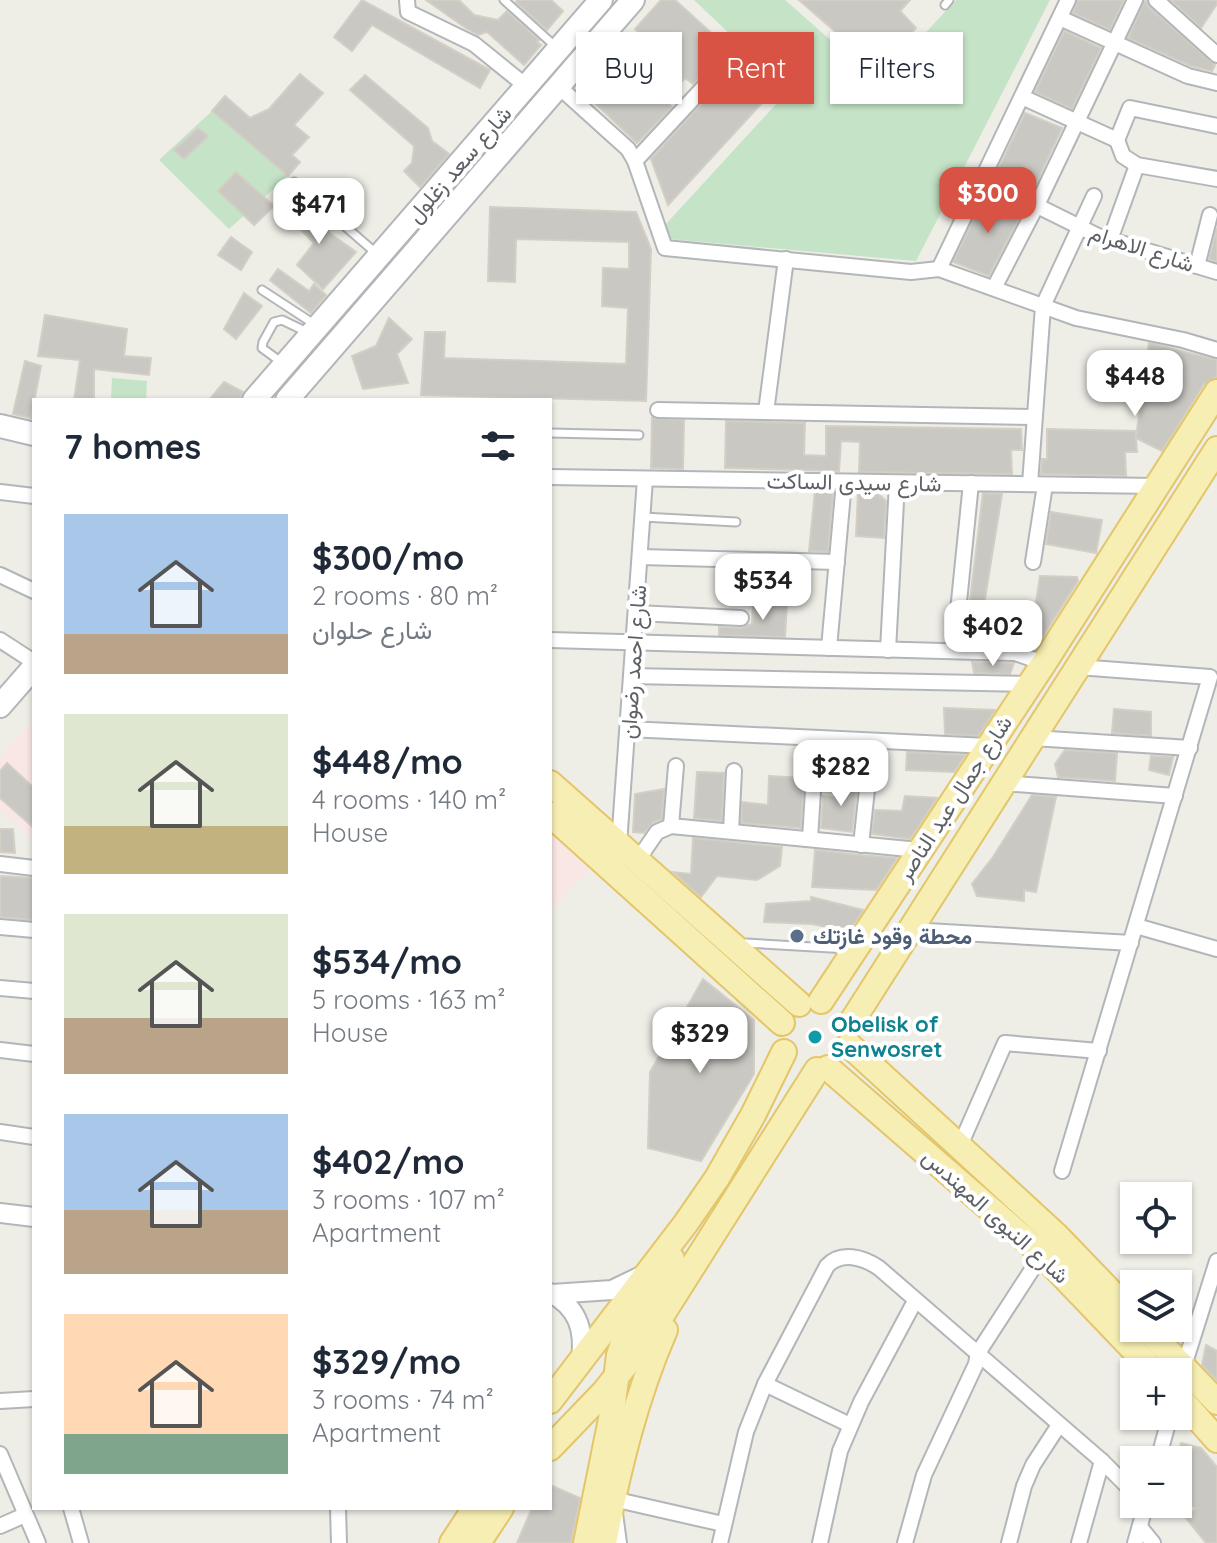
<!DOCTYPE html>
<html lang="en">
<head>
<meta charset="utf-8">
<style>
	body { margin:0; font-family:Quicksand,Vazirmatn,sans-serif; background:#f6f6f7; color:#1f2937; height:100vh; display:flex; flex-direction:column; font-size:30px; white-space:nowrap }
	* { box-sizing:border-box; margin:0 }
	p { font-size:26px; color:#747a83 }
	.icon { flex:none; width:44px; height:44px; fill:none; stroke:currentColor; stroke-width:2; stroke-linecap:round; stroke-linejoin:round }
	.map { position:relative; flex:1; overflow:hidden }
	.drawer { position:absolute; left:32px; top:398px; width:520px; height:1112px; display:flex; flex-direction:column; background:#fff; border-radius:0px; box-shadow:0 2px 6px #0004 }
	.drawer>* { flex:none }
	.top-card { position:absolute; left:576px; top:32px; width:520px; height:72px; display:flex; gap:16px }
	.controls { position:absolute; left:1120px; top:1182px; display:grid; gap:16px }
	.controls a { display:grid; place-items:center; width:72px; height:72px; border-radius:0px; background:#fff; box-shadow:0 2px 6px #0004; font-size:40px }
	.price { position:absolute; translate:-50% -68px; padding:0 18px; border-radius:16px; background:#fff; color:#222; font-size:26px; line-height:52px; filter:drop-shadow(0 2px 4px #0008) }
	.price::after { content:''; position:absolute; left:50%; top:48px; width:24px; height:18px; margin-left:-12px; background:inherit; clip-path:polygon(0 0,100% 0,50% 100%) }
	.price.selected { background:#d85343; color:#fff }
	ul { padding:0; list-style:none }
	li { display:flex; align-items:center; gap:24px; height:200px; padding:0 32px }
	li span { display:grid; place-items:center; flex:none; width:224px; height:160px; border-radius:0px; color:#555 }
	li>.icon { margin-inline-start:auto }
	span .icon { width:96px; height:96px; fill:#fffc; stroke-width:1 }
	li b { font-size:34px }
	h2 { display:flex; justify-content:space-between; align-items:center; height:96px; padding:0 32px; font-size:34px }
	.chip { padding:0 28px; border-radius:0px; background:#fff; box-shadow:0 2px 6px #0004; font-size:28px; line-height:72px }
	.chip.selected { background:#d85343; color:#fff }
	.map>svg:first-child { display:block }
</style>
</head>
<body>
<div class="map">
<svg width="1217" height="1543" viewBox="0 0 1217 1543">
	<rect width="100%" height="100%" fill="#eeede6"/>
	<g fill="#f9e7e5">
		<polygon points="34,718 34,839 0,810 0,757"/>
		<polygon points="550,832 590,869 550,912"/>
	</g>
	<g fill="#c5e3c6">
		<polygon points="694,0 785,0 879,83 956,0 1050,0 916,261 669,239 666,224 789,90"/>
		<polygon points="212,111 288,176 229,229 159,160"/>
		<polygon points="112,378 147,381 146,400 111,400"/>
	</g>
	<g fill="#cac8c3" stroke="#d3cfc5" stroke-width="2">
		<polygon points="362,0 490,70 480,88 372,25 352,51 334,37"/>
		<polygon points="426,0 459,0 474,15 498,20 507,11 539,40 537,42 541,45 524,65 487,32 478,35 467,29"/>
		<polygon points="517,0 551,0 563,11 547,30 516,2"/>
		<polygon points="661,0 675,0 728,48 693,84 685,78 665,100 672,107 637,143 580,89 614,52 624,62 646,40 635,29"/>
		<polygon points="799,0 910,0 900,11 916,28 877,68"/>
		<polygon points="1078,0 1124,0 1110,30 1073,13"/>
		<polygon points="1145,0 1149,7 1215,65 1212,71 1191,66 1128,38"/>
		<polygon points="1171,0 1217,0 1217,4 1201,28"/>
		<polygon points="1064,31 1101,48 1072,109 1035,92"/>
		<polygon points="739,62 773,91 668,205 651,159"/>
		<polygon points="300,74 323,93 294,125 309,137 292,155 300,162 288,176 212,111 225,96 250,118 269,109"/>
		<polygon points="365,75 428,128 432,141 449,154 420,187 404,171 412,163 414,146 350,90"/>
		<polygon points="1025,113 1062,128 1032,192 996,174"/>
		<polygon points="198,128 208,136 184,159 174,150"/>
		<polygon points="236,172 274,206 254,225 218,191"/>
		<polygon points="987,192 1023,210 989,276 953,262"/>
		<polygon points="295,197 329,230 328,232 356,252 323,289 297,265 314,243 283,212"/>
		<polygon points="490,207 636,212 651,249 646,401 421,395 425,332 445,332 444,358 626,364 628,308 602,306 603,268 629,269 629,242 516,239 515,282 488,281"/>
		<polygon points="1217,228 1217,262 1209,259"/>
		<polygon points="231,237 252,252 241,270 218,255"/>
		<polygon points="278,269 309,291 314,284 326,295 311,313 270,280"/>
		<polygon points="244,293 262,306 236,339 224,329"/>
		<polygon points="45,315 127,329 124,356 151,358 149,375 94,369 94,400 74,400 80,360 38,356"/>
		<polygon points="389,318 412,339 397,354 408,383 363,389 352,356 376,346"/>
		<polygon points="1149,343 1217,360 1217,377 1204,384 1162,451 1136,438 1137,452 1125,452 1126,476 1041,474 1042,459 1047,459 1047,429 1136,431 1136,437"/>
		<polygon points="25,361 41,366 31,418 13,414"/>
		<polygon points="224,382 243,392 240,400 209,400"/>
		<polygon points="652,418 684,420 683,469 651,468"/>
		<polygon points="726,421 805,423 804,455 826,456 826,426 1021,429 1022,450 1011,450 1012,474 859,472 860,442 841,441 839,471 725,468"/>
		<polygon points="815,491 833,491 828,552 809,551"/>
		<polygon points="858,492 876,492 886,501 884,538 856,536"/>
		<polygon points="983,493 1002,494 978,642 965,642"/>
		<polygon points="1051,512 1102,520 1096,553 1046,544"/>
		<polygon points="1040,576 1077,577 1078,581 1036,647 1029,647"/>
		<polygon points="753,602 787,604 785,637 719,635 719,627 741,628 752,624"/>
		<polygon points="972,662 1013,663 1014,663 1010,674 974,673"/>
		<polygon points="944,708 995,710 978,736 945,734"/>
		<polygon points="1114,709 1151,712 1151,736 1112,733"/>
		<polygon points="1065,750 1117,753 1115,781 1058,777 1055,764"/>
		<polygon points="907,752 965,755 954,772 906,770"/>
		<polygon points="1151,756 1173,757 1169,775 1149,770"/>
		<polygon points="7,763 34,788 34,828 0,798 0,771"/>
		<polygon points="697,772 724,773 722,821 694,818"/>
		<polygon points="769,776 804,778 801,828 741,823 742,802 768,805"/>
		<polygon points="845,776 858,778 852,832 821,828 823,796 842,798"/>
		<polygon points="664,789 662,819 652,823 644,833 633,832 635,794"/>
		<polygon points="1032,795 1056,797 1036,892 1024,890 1024,901 977,896 972,884 993,857"/>
		<polygon points="905,796 937,798 910,839 872,834 875,810 902,811"/>
		<polygon points="0,829 13,829 15,853 0,852"/>
		<polygon points="693,838 782,847 780,866 757,880 717,876 701,897 673,872 691,874"/>
		<polygon points="815,850 861,855 897,858 876,890 812,887"/>
		<polygon points="0,876 34,878 34,920 0,917"/>
		<polygon points="811,897 863,910 849,932 812,924 764,922 766,904 811,901"/>
		<polygon points="703,979 754,1020 754,1074 701,1161 648,1148 650,1072"/>
		<polygon points="1206,1345 1217,1351 1217,1380 1202,1365"/>
		<polygon points="1181,1443 1201,1448 1217,1467 1217,1543 1206,1543 1185,1517 1196,1508 1178,1502 1178,1456"/>
		<polygon points="550,1485 580,1498 571,1543 517,1543 532,1508 550,1508"/>
	</g>
	<g fill="none" stroke-linecap="round" stroke-linejoin="round">
		<g stroke="#b3b6b9" stroke-width="11">
			<g id="service">
				<polyline points="504,0 556,47"/>
				<polyline points="945,5 949,0"/>
				<polyline points="294,182 377,254"/>
				<polyline points="262,290 314,324"/>
				<polyline points="281,362 262,348 263,342 274,322 282,320 309,333"/>
				<polyline points="550,433 639,435"/>
				<polyline points="643,517 736,522"/>
				<polyline points="742,947 746,943 848,949"/>
			</g>
		</g>
		<g stroke="#b3b6b9" stroke-width="18">
			<g id="minor">
				<polyline points="407,0 408,12 474,44 526,86"/>
				<polyline points="1156,0 1217,55"/>
				<polyline points="1060,18 1188,76 1217,83"/>
				<polyline points="557,85 628,149 635,161 665,248 911,272 939,269"/>
				<polyline points="1022,97 1117,140"/>
				<polyline points="1217,126 1130,108 1117,140 1123,156 1137,165 1217,179"/>
				<polyline points="635,161 729,60"/>
				<polyline points="983,179 1098,236 1217,272"/>
				<polyline points="1110,240 1137,165"/>
				<polyline points="1197,266 1210,215"/>
				<polyline points="939,269 1068,0"/>
				<polyline points="939,269 1076,318 1183,340 1217,350"/>
				<polyline points="994,288 1037,205 1135,0"/>
				<polyline points="658,410 1034,417"/>
				<polyline points="766,412 786,259"/>
				<polyline points="550,477 1157,486"/>
				<polyline points="1030,484 1043,306 1094,196"/>
				<polyline points="0,492 34,496"/>
				<polyline points="640,557 837,562"/>
				<polyline points="1033,562 1045,485"/>
				<polyline points="0,575 34,591"/>
				<polyline points="636,613 741,618"/>
				<polyline points="0,640 34,662"/>
				<polyline points="550,640 1015,653 1044,663"/>
				<polyline points="829,648 844,482"/>
				<polyline points="888,650 897,483"/>
				<polyline points="954,651 971,483"/>
				<polyline points="631,676 1029,684"/>
				<polyline points="628,729 988,746"/>
				<polyline points="1033,738 1190,748"/>
				<polyline points="1003,783 1175,796"/>
				<polyline points="671,826 676,766"/>
				<polyline points="731,831 734,771"/>
				<polyline points="810,839 814,775"/>
				<polyline points="619,844 645,479"/>
				<polyline points="861,845 868,780"/>
				<polyline points="637,861 657,832 671,826 919,850"/>
				<polyline points="0,864 34,868"/>
				<polyline points="1136,926 1217,949"/>
				<polyline points="0,927 34,930"/>
				<polyline points="910,930 1131,943"/>
				<polyline points="0,988 34,991"/>
				<polyline points="0,1050 34,1054"/>
				<polyline points="0,1132 34,1137"/>
				<polyline points="959,1148 1005,1043 1099,1051"/>
				<polyline points="1062,1171 1210,677 1078,667"/>
				<polyline points="765,1384 850,1425"/>
				<polyline points="1178,1385 1217,1261"/>
				<polyline points="0,1401 34,1399"/>
				<polyline points="0,1454 38,1543"/>
				<polyline points="1158,1460 1170,1416"/>
				<polyline points="71,1508 81,1543"/>
				<polyline points="338,1508 339,1543"/>
				<polyline points="0,1526 25,1515"/>
				<polyline points="1140,1527 1153,1543"/>
				<polyline points="619,1543 613,1499 723,1524"/>
				<path d="M720,1543L746,1432L765,1384L827,1266C841,1251 863,1257 879,1268L1102,1461L1134,1493"/>
				<polyline points="820,1543 840,1451 861,1402 915,1301"/>
				<polyline points="905,1543 924,1475 976,1364 978,1353 1046,1248"/>
				<polyline points="1009,1543 1024,1486 1033,1465 1059,1425"/>
				<polyline points="1079,1543 1102,1461"/>
				<polyline points="1135,1543 1146,1504"/>
			</g>
		</g>
		<g stroke="#b3b6b9" stroke-width="22">
			<g id="tertiary">
				<polyline points="0,1213 34,1217"/>
				<path d="M550,1293C578,1307 585,1330 581,1360"/>
				<polyline points="552,1294 612,1290 641,1276"/>
			</g>
		</g>
		<g stroke="#b2b5b9" stroke-width="26">
			<g id="secondary">
				<polyline points="254,400 601,0"/>
				<polyline points="287,400 633,0"/>
				<polyline points="0,426 34,434"/>
				<polyline points="0,706 34,667"/>
			</g>
		</g>
		<g stroke="#e4c66a" stroke-width="28">
			<g id="primary">
				<polyline points="550,783 799,1004"/>
				<polyline points="550,814 782,1023"/>
				<polyline points="821,1001 1044,663 1217,392"/>
				<polyline points="849,1026 1217,449"/>
				<polyline points="849,1045 1056,1235 1134,1316"/>
				<polyline points="828,1068 1042,1254 1155,1372"/>
				<polyline points="1146,1328 1217,1402"/>
				<polyline points="1178,1396 1217,1440"/>
				<polyline points="550,1401 686,1223 717,1178 753,1115 784,1052"/>
				<polyline points="550,1448 604,1392 648,1337 817,1070"/>
				<polyline points="452,1543 475,1508"/>
				<polyline points="478,1543 501,1508"/>
				<polyline points="586,1543 611,1419 619,1355 626,1334 672,1259"/>
				<path d="M604,1543C618,1470 635,1399 665,1330"/>
			</g>
		</g>
		<use href="#service" stroke="#fff" stroke-width="7"/>
		<use href="#minor" stroke="#fff" stroke-width="14"/>
		<use href="#tertiary" stroke="#fff" stroke-width="18"/>
		<use href="#secondary" stroke="#fff" stroke-width="22"/>
		<use href="#primary" stroke="#f7eeb3" stroke-width="24"/>
	</g>
	<circle fill="#5c6f8a" stroke="#fff" stroke-width="3" cx="797" cy="936" r="8"/>
	<circle fill="#0f9aa8" stroke="#fff" stroke-width="3" cx="815" cy="1037" r="8"/>
	<g text-anchor="middle" dominant-baseline="central" stroke-width="8" stroke-linejoin="round" paint-order="stroke">
		<g font-size="22" fill="#5e6165" stroke="#fff">
			<text transform="translate(459 164) rotate(-49)">شارع سعد زغلول</text>
			<text transform="translate(1142 248) rotate(18)">شارع الاهرام</text>
			<text transform="translate(854 482) rotate(1)">شارع سيدى الساكت</text>
			<text transform="translate(633 662) rotate(-86)">شارع احمد رضوان</text>
			<text transform="translate(954 798) rotate(-57)">شارع جمال عبد الناصر</text>
			<text transform="translate(996 1216) rotate(42)">شارع النبوى المهندس</text>
		</g>
		<g font-size="22" font-weight="bold" fill="#4e5e75" stroke="#fff" text-anchor="start">
			<text x="813" y="936">محطة وقود غازتك</text>
		</g>
		<g font-size="22" font-weight="bold" fill="#0d838f" stroke="#fff" text-anchor="start">
			<text x="831" y="1024">Obelisk of<tspan x="831" dy="25">Senwosret</tspan></text>
		</g>
	</g>
</svg>
<div class="controls">
<a><svg class="icon" aria-label="locate" viewBox="0 0 24 24"><circle cx="12" cy="12" r="6"/><path d="M12 2v4M12 18v4M2 12h4M18 12h4"/></svg></a>
<a><svg class="icon" aria-label="layers" viewBox="0 0 24 24"><path d="M12 4l9 5-9 5-9-5zM3 14l9 5 9-5"/></svg></a>
<a>+</a>
<a>−</a>
</div>
<b class="price selected" style="left:988px;top:235px">$300</b>
<b class="price" style="left:319px;top:246px">$471</b>
<b class="price" style="left:1135px;top:418px">$448</b>
<b class="price" style="left:763px;top:622px">$534</b>
<b class="price" style="left:993px;top:668px">$402</b>
<b class="price" style="left:841px;top:808px">$282</b>
<b class="price" style="left:700px;top:1075px">$329</b>
<div class="top-card">
<a class="chip">Buy</a>
<a class="chip selected">Rent</a>
<a class="chip">Filters</a>
</div>
<section class="drawer">
<h2>7 homes<svg class="icon" aria-label="filters" viewBox="0 0 24 24"><path d="M4 7h16M4 17h16"/><circle cx="9" cy="7" r="2"/><circle cx="15" cy="17" r="2"/></svg></h2>
<ul>
<li><span style="background:linear-gradient(#a9c7e8 75%,#b9a48a 0)"><svg class="icon" aria-label="home" viewBox="0 0 24 24"><path d="M3 11l9-7 9 7M6 9v11h12V9"/></svg></span><div><b>$300/mo</b><p>2 rooms · 80 m²</p><p>شارع حلوان</p></div></li>
<li><span style="background:linear-gradient(#dfe7d0 70%,#c2b280 0)"><svg class="icon" aria-label="home" viewBox="0 0 24 24"><path d="M3 11l9-7 9 7M6 9v11h12V9"/></svg></span><div><b>$448/mo</b><p>4 rooms · 140 m²</p><p>House</p></div></li>
<li><span style="background:linear-gradient(#dfe7d0 65%,#b9a48a 0)"><svg class="icon" aria-label="home" viewBox="0 0 24 24"><path d="M3 11l9-7 9 7M6 9v11h12V9"/></svg></span><div><b>$534/mo</b><p>5 rooms · 163 m²</p><p>House</p></div></li>
<li><span style="background:linear-gradient(#a9c7e8 60%,#b9a48a 0)"><svg class="icon" aria-label="home" viewBox="0 0 24 24"><path d="M3 11l9-7 9 7M6 9v11h12V9"/></svg></span><div><b>$402/mo</b><p>3 rooms · 107 m²</p><p>Apartment</p></div></li>
<li><span style="background:linear-gradient(#ffd9b3 75%,#7fa58c 0)"><svg class="icon" aria-label="home" viewBox="0 0 24 24"><path d="M3 11l9-7 9 7M6 9v11h12V9"/></svg></span><div><b>$329/mo</b><p>3 rooms · 74 m²</p><p>Apartment</p></div></li>
</ul>
</section>
</div>
</body>
</html>
